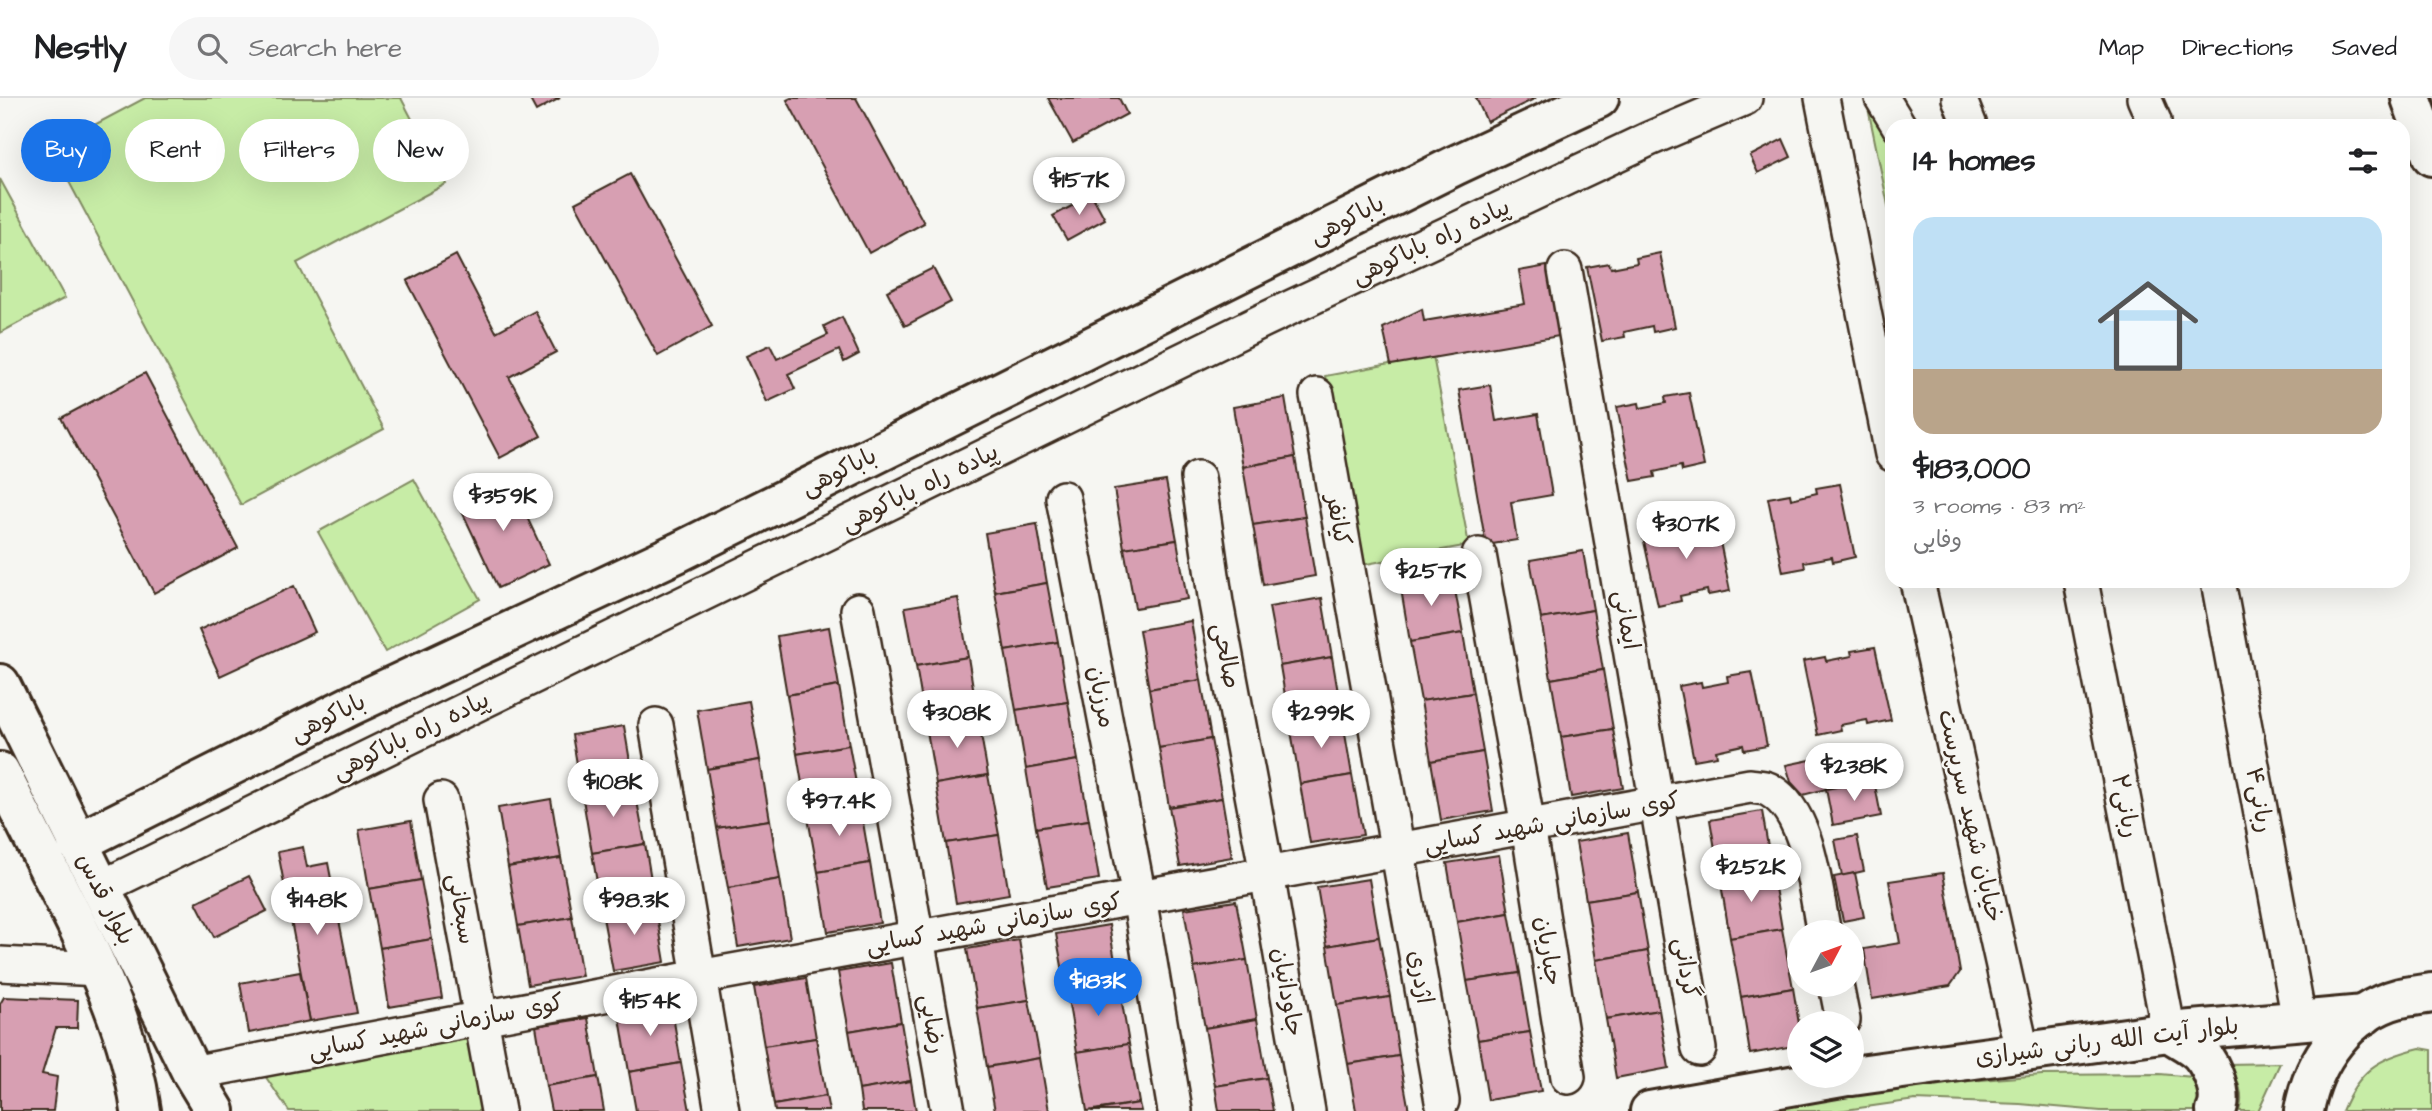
<!DOCTYPE html>
<html lang="en">
<head>
<meta charset="utf-8">
<style>
	body { margin:0; font-family:"Architects Daughter","Playpen Sans Arabic",sans-serif; background:#f6f6f6; color:#202124; height:100vh; display:flex; flex-direction:column; font-size:26px; white-space:nowrap }
	* { box-sizing:border-box; margin:0 }
	p { font-size:23px; color:#757577 }
	.icon { flex:none; width:38px; height:38px; fill:none; stroke:currentColor; stroke-width:2; stroke-linecap:round; stroke-linejoin:round }
	.map { position:relative; flex:1; overflow:hidden }
	.panel { position:absolute; left:1885px; top:21px; width:525px; height:469px; display:flex; flex-direction:column; background:#fff; border-radius:21px; box-shadow:0 7px 28px #0002 }
	.panel>* { flex:none }
	.guide { position:absolute; left:21px; top:21px; width:665px; height:63px; display:flex; gap:14px }
	.needle { width:46px; rotate:49deg }
	.tools { position:absolute; left:1787px; top:822px; display:grid; gap:14px }
	.tools a { display:grid; place-items:center; width:77px; height:77px; border-radius:50%; background:#fff; box-shadow:0 7px 28px #0002; font-size:35px }
	.price { position:absolute; translate:-50% -60px; padding:0 16px; border-radius:24px; background:#fff; color:#222; font-size:23px; line-height:46px; filter:drop-shadow(0 2px 4px #0008) }
	.price::after { content:''; position:absolute; left:50%; top:42px; width:21px; height:16px; margin-left:-10px; background:inherit; clip-path:polygon(0 0,100% 0,50% 100%) }
	.price.current { background:#1a73e8; color:#fff }
	ul { padding:0; list-style:none }
	li { display:grid; align-content:center; gap:14px; height:371px; padding:0 28px }
	li+li { border-top:2px solid #e0e0e0 }
	li span { display:grid; place-items:center; height:217px; border-radius:21px; color:#555 }
	li>.icon { margin-inline-start:auto }
	span .icon { width:126px; height:126px; fill:#fffc; stroke-width:1 }
	li b { font-size:30px }
	h2 { display:flex; justify-content:space-between; align-items:center; height:84px; padding:0 28px; font-size:30px }
	.tag { padding:0 24px; border-radius:32px; background:#fff; box-shadow:0 7px 28px #0002; font-size:24px; line-height:63px }
	.tag.current { background:#1a73e8; color:#fff }
	header { display:flex; align-items:center; gap:42px; box-sizing:border-box; height:98px; padding:0 35px; background:#fff; border-bottom:2px solid #e0e0e0 }
	header strong { font-size:33px }
	nav { display:flex; gap:38px; margin-inline-start:auto; font-size:24px }
	.search { width:490px; height:63px; background:#f6f6f6; display:flex; align-items:center; gap:18px; box-sizing:border-box; padding:0 24px; border-radius:38px; color:#757577; font-size:26px }
	.map>svg:first-child { display:block }
</style>
</head>
<body>
<header>
<strong>Nestly</strong>
<div class="search"><svg class="icon" aria-label="search" viewBox="0 0 24 24"><circle cx="10" cy="10" r="6"/><path d="M15 15l6 6"/></svg>Search here</div>
<nav><a>Map</a><a>Directions</a><a>Saved</a></nav>
</header>
<div class="map">
<svg width="2432" height="1013" viewBox="0 0 2432 1013">
	<rect width="100%" height="100%" fill="#f6f6f2"/>
	<filter id="ink" filterUnits="userSpaceOnUse"><feTurbulence type="fractalNoise" baseFrequency=".0143" numOctaves="2"/><feDisplacementMap in="SourceGraphic" scale="14" xChannelSelector="R" yChannelSelector="G"/><feConvolveMatrix kernelMatrix="1 2 1 2 8 2 1 2 1" color-interpolation-filters="sRGB"/></filter>
	<g filter="url(#ink)">
		<g fill="#c7eca6" stroke="#818b62" stroke-width="2">
			<polygon points="145,0 401,0 446,86 297,165 384,331 241,407 51,50"/>
			<polygon points="1866,0 1892,39 1892,127"/>
			<polygon points="0,81 65,200 0,235"/>
			<polygon points="1433,258 1469,447 1361,467 1325,278"/>
			<polygon points="414,381 480,501 385,554 318,434"/>
			<polygon points="471,936 485,1013 289,1013 261,972"/>
			<path d="M2420,950L2432,952V1013H2342C2359,972 2378,960 2420,950Z"/>
			<path d="M2280,965L2258,1013H2239C2245,996 2238,980 2227,966Z"/>
			<polygon points="2160,976 2204,980 2201,1013 2101,1013 2020,1006 1915,1002 1838,1013 1747,1013 1908,988 2042,977"/>
		</g>
		<g fill="#d79fb2" stroke="#3b2a1e" stroke-width="2">
			<polygon points="529,0 560,0 536,13"/>
			<polygon points="791,0 856,0 924,125 869,155 787,2"/>
			<polygon points="1048,0 1119,0 1127,16 1073,45"/>
			<polygon points="1476,0 1536,0 1487,24"/>
			<polygon points="1783,41 1791,59 1758,75 1750,58"/>
			<polygon points="630,76 712,228 658,258 575,105"/>
			<polygon points="1092,97 1105,121 1067,142 1053,118"/>
			<polygon points="1660,155 1675,229 1653,234 1652,228 1624,234 1625,239 1602,243 1587,169 1609,165 1611,170 1637,165 1636,160"/>
			<polygon points="456,157 496,234 535,213 556,254 509,279 541,338 500,360 407,183"/>
			<polygon points="1547,168 1559,238 1391,267 1383,230 1422,211 1424,223 1525,206 1519,173"/>
			<polygon points="933,170 951,204 905,228 887,193"/>
			<polygon points="842,219 859,256 844,264 839,252 788,276 795,291 767,304 746,258 770,247 777,261 828,237 824,228"/>
			<polygon points="145,275 238,450 154,495 61,320"/>
			<polygon points="1490,287 1496,323 1538,316 1552,397 1511,404 1517,442 1486,447 1459,292"/>
			<polygon points="1689,295 1704,368 1682,373 1681,368 1654,374 1655,379 1632,383 1617,309 1639,305 1640,310 1666,305 1665,299"/>
			<polygon points="1285,300 1295,359 1243,369 1233,309"/>
			<polygon points="1295,359 1305,419 1253,427 1243,369"/>
			<polygon points="509,381 549,466 498,490 458,405"/>
			<polygon points="1166,383 1177,442 1124,450 1114,391"/>
			<polygon points="1840,386 1855,459 1833,464 1832,459 1804,464 1805,470 1783,474 1768,400 1790,396 1791,401 1817,395 1816,390"/>
			<polygon points="1305,419 1315,478 1263,487 1253,427"/>
			<polygon points="1715,419 1730,493 1708,497 1707,492 1680,498 1681,503 1658,508 1642,434 1665,429 1666,434 1692,429 1691,424"/>
			<polygon points="1037,426 1047,485 995,494 985,435"/>
			<polygon points="1177,442 1187,501 1135,510 1124,450"/>
			<polygon points="1583,453 1593,512 1541,521 1530,462"/>
			<polygon points="1452,476 1463,535 1410,544 1400,485"/>
			<polygon points="1047,485 1058,544 1005,553 995,494"/>
			<polygon points="294,488 315,534 220,578 199,532"/>
			<polygon points="958,500 968,559 916,568 905,509"/>
			<polygon points="1322,500 1332,559 1280,568 1269,509"/>
			<polygon points="1593,512 1603,572 1551,581 1541,521"/>
			<polygon points="1191,523 1201,582 1149,591 1139,532"/>
			<polygon points="829,529 839,588 787,597 777,538"/>
			<polygon points="1463,535 1473,595 1421,603 1410,544"/>
			<polygon points="1058,544 1068,604 1016,612 1005,553"/>
			<polygon points="1875,549 1891,622 1868,627 1867,622 1840,627 1841,632 1818,637 1803,563 1825,559 1826,563 1852,558 1851,553"/>
			<polygon points="968,559 978,619 926,627 916,568"/>
			<polygon points="1332,559 1342,618 1290,627 1280,568"/>
			<polygon points="1603,572 1613,631 1561,639 1551,581"/>
			<polygon points="1752,574 1767,648 1744,652 1743,647 1716,653 1717,658 1694,662 1679,588 1701,584 1702,589 1728,584 1727,578"/>
			<polygon points="1201,582 1211,641 1159,650 1149,591"/>
			<polygon points="839,588 849,647 797,656 787,597"/>
			<polygon points="1473,595 1483,654 1431,663 1421,603"/>
			<polygon points="749,603 760,662 707,671 697,612"/>
			<polygon points="1068,604 1078,662 1026,671 1016,612"/>
			<polygon points="1342,618 1352,677 1300,686 1290,627"/>
			<polygon points="978,619 988,677 936,686 926,627"/>
			<polygon points="624,628 634,687 582,695 572,637"/>
			<polygon points="1613,631 1623,690 1571,699 1561,639"/>
			<polygon points="1211,641 1222,700 1169,709 1159,650"/>
			<polygon points="849,647 860,707 807,715 797,656"/>
			<polygon points="1853,653 1859,685 1826,691 1820,660"/>
			<polygon points="1483,654 1493,713 1441,722 1431,663"/>
			<polygon points="1820,660 1826,691 1803,697 1791,684 1786,667"/>
			<polygon points="760,662 770,722 717,730 707,671"/>
			<polygon points="1078,662 1089,722 1036,730 1026,671"/>
			<polygon points="988,677 999,737 946,745 936,686"/>
			<polygon points="1352,677 1363,737 1310,745 1300,686"/>
			<polygon points="1874,682 1881,718 1833,727 1826,691"/>
			<polygon points="634,687 645,746 592,755 582,695"/>
			<polygon points="1222,700 1232,759 1180,768 1169,709"/>
			<polygon points="551,701 561,760 508,769 498,710"/>
			<polygon points="860,707 870,765 818,774 807,715"/>
			<polygon points="1762,713 1772,772 1720,780 1710,722"/>
			<polygon points="770,722 780,781 728,790 717,730"/>
			<polygon points="1089,722 1099,781 1047,789 1036,730"/>
			<polygon points="411,723 421,782 369,791 359,732"/>
			<polygon points="1628,735 1638,794 1586,802 1576,744"/>
			<polygon points="999,737 1009,796 956,805 946,745"/>
			<polygon points="1857,738 1864,773 1842,778 1835,742"/>
			<polygon points="645,746 655,805 602,814 592,755"/>
			<polygon points="303,749 307,769 328,765 357,915 310,923 278,754"/>
			<polygon points="1499,757 1509,815 1457,824 1447,765"/>
			<polygon points="561,760 572,819 518,828 508,769"/>
			<polygon points="870,765 880,825 828,834 818,774"/>
			<polygon points="1772,772 1782,831 1730,840 1720,780"/>
			<polygon points="1855,775 1864,819 1843,823 1834,779"/>
			<polygon points="1943,775 1960,874 1950,888 1872,901 1864,851 1900,845 1889,783"/>
			<polygon points="249,778 267,813 214,839 196,804"/>
			<polygon points="780,781 790,840 738,849 728,790"/>
			<polygon points="1369,781 1379,839 1327,848 1317,789"/>
			<polygon points="421,782 432,841 380,850 369,791"/>
			<polygon points="1638,794 1648,853 1596,862 1586,802"/>
			<polygon points="1236,803 1247,862 1194,870 1184,811"/>
			<polygon points="655,805 665,864 613,873 602,814"/>
			<polygon points="1509,815 1520,875 1467,883 1457,824"/>
			<polygon points="572,819 582,878 528,887 518,828"/>
			<polygon points="1109,827 1119,887 1067,895 1056,836"/>
			<polygon points="1782,831 1793,890 1741,899 1730,840"/>
			<polygon points="1379,839 1390,899 1337,907 1327,848"/>
			<polygon points="432,841 442,900 389,909 380,850"/>
			<polygon points="1019,842 1029,902 977,910 967,851"/>
			<polygon points="1648,853 1659,912 1606,921 1596,862"/>
			<polygon points="1247,862 1257,921 1205,930 1194,870"/>
			<polygon points="891,865 901,924 849,933 838,874"/>
			<polygon points="300,874 310,923 249,935 240,885"/>
			<polygon points="1520,875 1530,934 1478,942 1467,883"/>
			<polygon points="806,880 816,940 764,948 754,889"/>
			<polygon points="1119,887 1129,946 1077,954 1067,895"/>
			<polygon points="1793,890 1799,926 1799,947 1750,956 1741,899"/>
			<polygon points="4,899 78,902 77,930 56,930 42,976 57,979 53,1013 0,1013 0,906"/>
			<polygon points="1390,899 1399,958 1348,966 1337,907"/>
			<polygon points="1029,902 1040,960 987,969 977,910"/>
			<polygon points="671,906 681,965 629,974 619,914"/>
			<polygon points="1659,912 1669,970 1616,980 1606,921"/>
			<polygon points="588,920 598,979 546,988 536,928"/>
			<polygon points="1257,921 1267,980 1215,988 1205,930"/>
			<polygon points="901,924 911,983 859,992 849,933"/>
			<polygon points="1530,934 1541,993 1488,1002 1478,942"/>
			<polygon points="816,940 826,998 774,1007 764,948"/>
			<polygon points="1129,946 1139,1005 1087,1013 1077,954"/>
			<polygon points="1399,958 1409,1013 1356,1013 1348,966"/>
			<polygon points="1040,960 1049,1013 995,1013 987,969"/>
			<polygon points="681,965 690,1013 636,1013 629,974"/>
			<polygon points="598,979 604,1013 551,1013 546,988"/>
			<polygon points="1267,980 1273,1013 1219,1013 1215,988"/>
			<polygon points="911,983 916,1013 862,1013 859,992"/>
			<polygon points="826,998 829,1013 775,1013 774,1007"/>
			<polygon points="1139,1005 1141,1013 1091,1013"/>
		</g>
		<g fill="none" stroke-linecap="round" stroke-linejoin="round">
			<g stroke="#3b2a1e" stroke-width="38">
				<g id="street">
					<polyline points="1822,0 1892,356"/>
					<polyline points="1882,0 1899,28"/>
					<polyline points="1959,0 1970,28"/>
					<polyline points="2144,0 2154,23"/>
					<polyline points="1565,172 1699,951"/>
					<polyline points="1317,297 1442,1003"/>
					<polyline points="1198,380 1216,505 1267,776 1308,1013"/>
					<polyline points="1063,400 1139,799 1175,1013"/>
					<polyline points="1479,457 1528,728 1568,979"/>
					<polyline points="1917,483 2022,953"/>
					<polyline points="2081,483 2169,934"/>
					<polyline points="2218,483 2299,922"/>
					<polyline points="858,512 948,1013"/>
					<polyline points="656,627 722,1013"/>
					<polyline points="441,702 498,1013"/>
					<polyline points="100,790 1264,222 1649,41 1745,0"/>
					<polyline points="0,866 99,871"/>
					<polyline points="1836,887 1843,922"/>
					<path d="M192,975L699,879L1750,688C1757,689 1766,689 1771,693C1810,716 1815,793 1824,835"/>
				</g>
			</g>
			<g stroke="#3b2a1e" stroke-width="44">
				<g id="secondary">
					<polyline points="0,586 192,975 215,1013"/>
					<path d="M0,674C22,717 43,760 65,803C99,870 131,938 141,1013"/>
					<polyline points="77,745 350,608 679,454 1456,67 1599,0"/>
					<path d="M2169,934C2179,941 2193,947 2201,956C2212,969 2224,997 2216,1013"/>
					<polyline points="1852,978 2169,934 2364,917"/>
					<polyline points="1650,1013 1847,978"/>
				</g>
			</g>
			<g stroke="#3b2a1e" stroke-width="44">
				<g id="primary">
					<polyline points="2411,0 2432,58"/>
					<path d="M2304,1013C2313,962 2347,914 2400,900C2410,898 2421,897 2432,895"/>
				</g>
			</g>
			<use href="#street" stroke="#f6f6f2" stroke-width="33"/>
			<use href="#secondary" stroke="#f6f6f2" stroke-width="38"/>
			<use href="#primary" stroke="#f6f6f2" stroke-width="38"/>
		</g>
	</g>
	<g text-anchor="middle" dominant-baseline="central" stroke-width="5" stroke-linejoin="round" paint-order="stroke">
		<g font-size="24" fill="#3b2a1e" stroke="#f6f6f2">
			<text transform="translate(1347 122) rotate(-27)">باباکوهی</text>
			<text transform="translate(1431 144) rotate(-25)">پیاده راه باباکوهی</text>
			<text transform="translate(839 374) rotate(-26)">باباکوهی</text>
			<text transform="translate(920 390) rotate(-26)">پیاده راه باباکوهی</text>
			<text transform="translate(1338 422) rotate(80)">کیانفر</text>
			<text transform="translate(1626 522) rotate(80)">ایمانی</text>
			<text transform="translate(1226 558) rotate(79)">صالحی</text>
			<text transform="translate(1101 599) rotate(79)">مرزبان</text>
			<text transform="translate(328 620) rotate(-26)">باباکوهی</text>
			<text transform="translate(411 638) rotate(-26)">پیاده راه باباکوهی</text>
			<text transform="translate(2259 702) rotate(80)">ربانی۴</text>
			<text transform="translate(2125 708) rotate(79)">ربانی۲</text>
			<text transform="translate(1970 718) rotate(77)">خیابان شهید سرپرست</text>
			<text transform="translate(1552 725) rotate(-10)">کوی سازمانی شهید کسایی</text>
			<text transform="translate(105 801) rotate(63)">بلوار قدس</text>
			<text transform="translate(461 811) rotate(80)">سبحانی</text>
			<text transform="translate(994 826) rotate(-10)">کوی سازمانی شهید کسایی</text>
			<text transform="translate(1548 853) rotate(81)">جباریان</text>
			<text transform="translate(1686 870) rotate(81)">گردانی</text>
			<text transform="translate(1420 879) rotate(80)">اژدری</text>
			<text transform="translate(1287 894) rotate(80)">جاودانیان</text>
			<text transform="translate(932 926) rotate(80)">رضایی</text>
			<text transform="translate(436 929) rotate(-11)">کوی سازمانی شهید کسایی</text>
			<text transform="translate(2107 944) rotate(-7)">بلوار آیت الله ربانی شیرازی</text>
		</g>
	</g>
</svg>
<div class="tools">
<a><svg class="needle" viewBox="-14 -14 28 28"><path d="M0-13l5 13h-10z" fill="#e53935"/><path d="M0 13l5-13h-10z" fill="#757577"/></svg></a>
<a><svg class="icon" aria-label="layers" viewBox="0 0 24 24"><path d="M12 4l9 5-9 5-9-5zM3 14l9 5 9-5"/></svg></a>
</div>
<b class="price" style="left:1079px;top:119px">$157K</b>
<b class="price" style="left:503px;top:435px">$359K</b>
<b class="price" style="left:1686px;top:463px">$307K</b>
<b class="price" style="left:1431px;top:510px">$257K</b>
<b class="price" style="left:957px;top:652px">$308K</b>
<b class="price" style="left:1321px;top:652px">$299K</b>
<b class="price" style="left:1854px;top:705px">$238K</b>
<b class="price" style="left:613px;top:721px">$108K</b>
<b class="price" style="left:839px;top:740px">$97.4K</b>
<b class="price" style="left:1751px;top:806px">$252K</b>
<b class="price" style="left:317px;top:839px">$148K</b>
<b class="price" style="left:634px;top:839px">$98.3K</b>
<b class="price current" style="left:1098px;top:920px">$183K</b>
<b class="price" style="left:650px;top:940px">$154K</b>
<div class="guide">
<a class="tag current">Buy</a>
<a class="tag">Rent</a>
<a class="tag">Filters</a>
<a class="tag">New</a>
</div>
<section class="panel">
<h2>14 homes<svg class="icon" aria-label="filters" viewBox="0 0 24 24"><path d="M4 7h16M4 17h16"/><circle cx="9" cy="7" r="2"/><circle cx="15" cy="17" r="2"/></svg></h2>
<ul>
<li><span style="background:linear-gradient(#bfe0f5 70%,#b9a48a 0)"><svg class="icon" aria-label="home" viewBox="0 0 24 24"><path d="M3 11l9-7 9 7M6 9v11h12V9"/></svg></span><div><b>$183,000</b><p>3 rooms · 83 m²</p><p>وفایی</p></div></li>
</ul>
</section>
</div>
</body>
</html>
